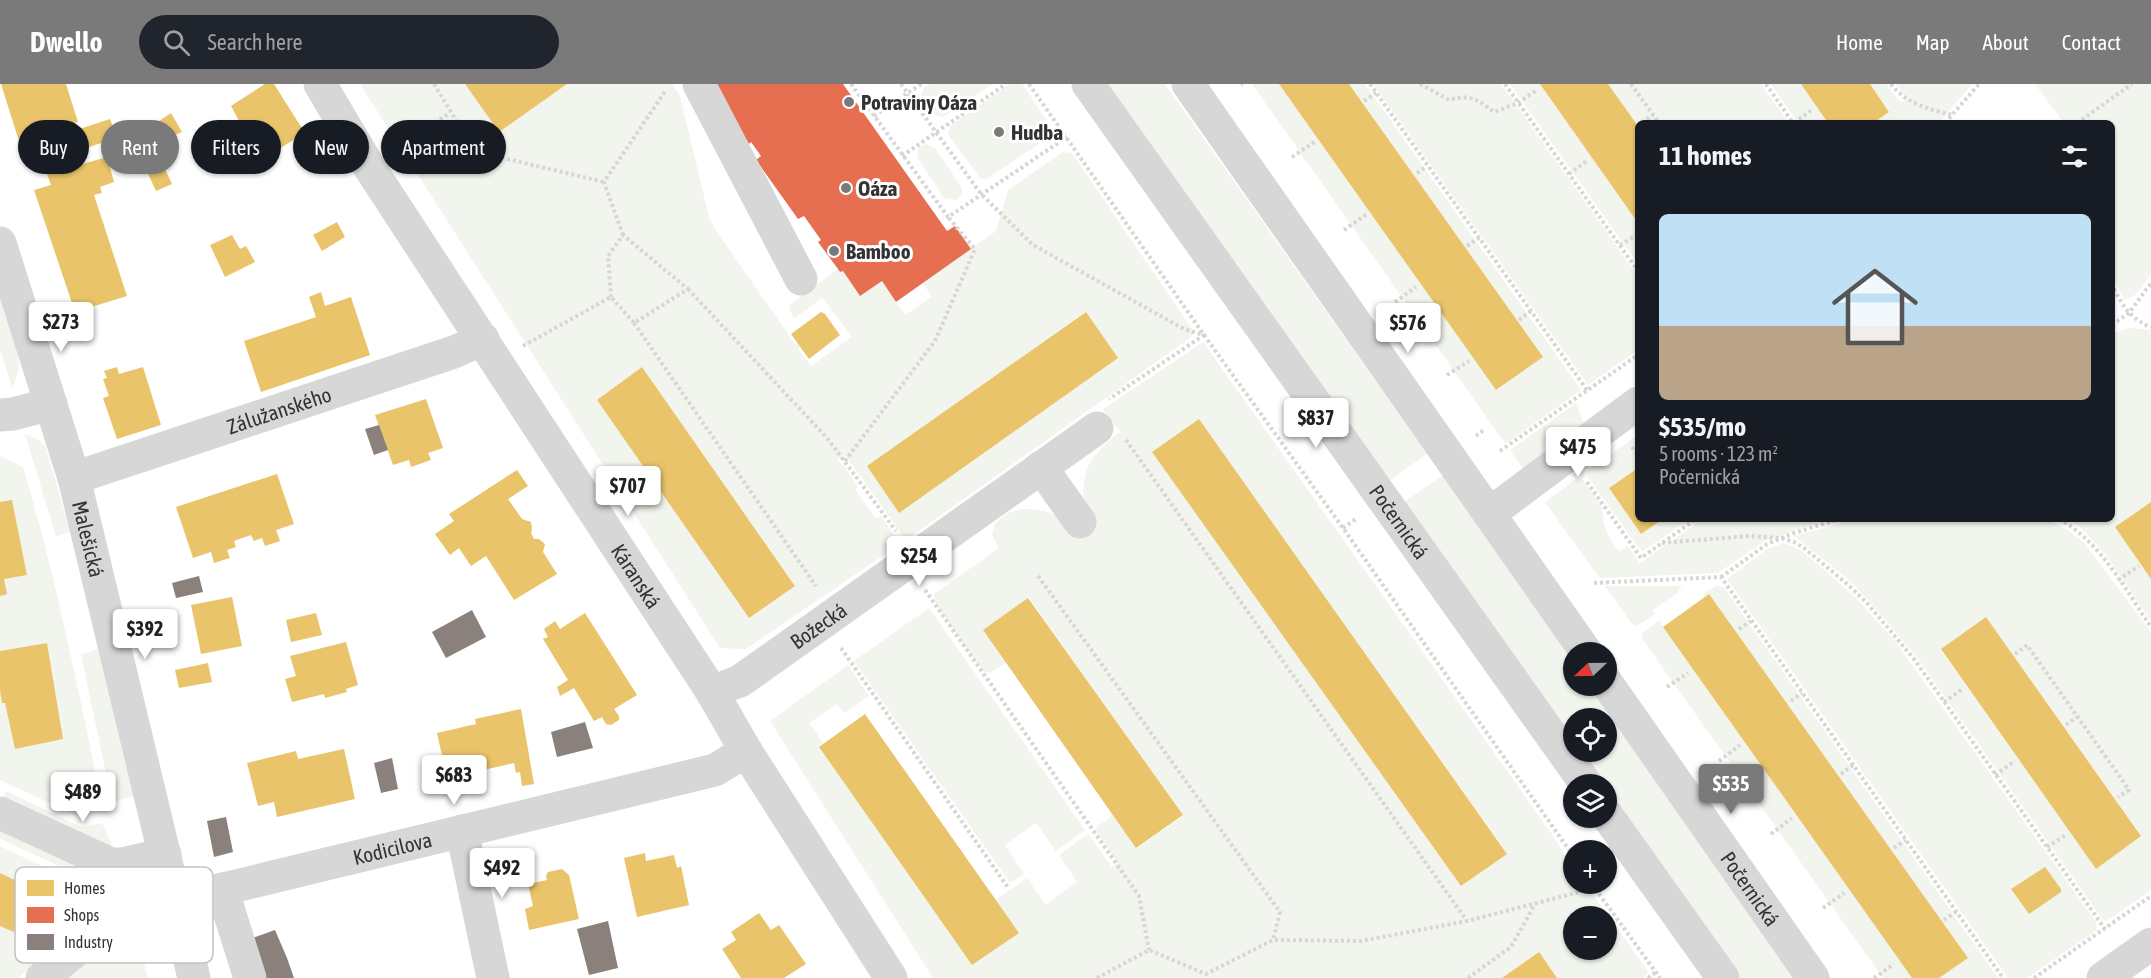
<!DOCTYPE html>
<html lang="en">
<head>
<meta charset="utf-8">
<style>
	body { margin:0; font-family:"Asap Condensed",sans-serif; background:#20242c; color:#f1f3f6; height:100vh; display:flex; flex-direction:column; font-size:22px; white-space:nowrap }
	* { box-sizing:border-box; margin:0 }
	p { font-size:20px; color:#9ea1a6 }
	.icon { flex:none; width:33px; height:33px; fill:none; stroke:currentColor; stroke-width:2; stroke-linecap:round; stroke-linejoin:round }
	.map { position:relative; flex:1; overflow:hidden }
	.sheet { position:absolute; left:1635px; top:36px; width:480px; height:402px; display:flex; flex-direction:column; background:#171b24; border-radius:9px; box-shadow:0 2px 4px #0004 }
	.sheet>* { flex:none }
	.guide { position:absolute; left:18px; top:36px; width:570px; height:54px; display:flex; gap:12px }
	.needle { width:39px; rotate:248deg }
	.tools { position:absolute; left:1563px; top:558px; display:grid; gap:12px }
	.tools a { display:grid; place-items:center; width:54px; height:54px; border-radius:50%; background:#171b24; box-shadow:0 2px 4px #0004; font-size:30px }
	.price { position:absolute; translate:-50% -51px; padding:0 14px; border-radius:6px; background:#fff; color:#222; font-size:20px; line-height:39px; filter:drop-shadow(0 2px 3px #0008) }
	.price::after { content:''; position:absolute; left:50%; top:36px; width:18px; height:14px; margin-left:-9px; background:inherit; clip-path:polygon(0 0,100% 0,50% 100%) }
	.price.active { background:#7a7a7a; color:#fff }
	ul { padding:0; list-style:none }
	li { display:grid; align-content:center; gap:12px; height:318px; padding:0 24px }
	li span { display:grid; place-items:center; height:186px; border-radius:9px; color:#555 }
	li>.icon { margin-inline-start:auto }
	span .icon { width:108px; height:108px; fill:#fffc; stroke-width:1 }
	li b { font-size:26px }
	h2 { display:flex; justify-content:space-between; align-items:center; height:72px; padding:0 24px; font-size:26px }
	.chip { padding:0 21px; border-radius:27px; background:#171b24; box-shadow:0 2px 4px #0004; font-size:21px; line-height:54px }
	.chip.active { background:#7a7a7a; color:#fff }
	header { display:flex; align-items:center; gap:36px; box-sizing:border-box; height:84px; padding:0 30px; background:#7a7a7a; color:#fff }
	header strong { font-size:28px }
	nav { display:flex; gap:33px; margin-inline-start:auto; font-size:21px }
	.search { width:420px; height:54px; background:#20242c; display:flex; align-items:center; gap:15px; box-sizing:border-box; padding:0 21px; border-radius:33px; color:#9ea1a6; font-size:22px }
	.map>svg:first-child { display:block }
</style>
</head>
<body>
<header>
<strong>Dwello</strong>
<div class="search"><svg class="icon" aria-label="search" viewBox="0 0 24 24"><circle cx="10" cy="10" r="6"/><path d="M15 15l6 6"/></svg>Search here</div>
<nav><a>Home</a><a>Map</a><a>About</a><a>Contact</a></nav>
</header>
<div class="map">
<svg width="2151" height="894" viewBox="0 0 2151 894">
	<rect width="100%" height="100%" fill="#fff"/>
	<g fill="#f1f5ed" fill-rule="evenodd">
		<path d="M360,0H465L499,48L567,0H672L680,12L709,133L715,145L795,260L797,259L800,263L798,265L811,282L852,253L824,215H820L794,235L788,222L838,185L840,188L843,187L860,212L882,197L905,231L932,213L923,199L996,147L1008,106L1063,68L1072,69L1194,248L1190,254L906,456L845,371L837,376L844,382L858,402L855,405L876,435L881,432L900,460L746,565L720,564ZM1085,228L1044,326L899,428L868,382ZM642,283L795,501L750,533L597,316Z"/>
		<polygon points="929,0 993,0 943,33 934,31 921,11 924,4"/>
		<polygon points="1010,0 1022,0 1054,47 1052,51 986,95 981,95 949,52 948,48 951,41"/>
		<polygon points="1108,0 1165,0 1427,370 1389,397"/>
		<polygon points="1252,0 1279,0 1497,306 1542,273 1349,0 1365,0 1581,306 1508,358 1504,358"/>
		<polygon points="1373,0 1501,0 1638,192 1638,266 1588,301"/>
		<polygon points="1510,0 1540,0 1638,139 1638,180"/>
		<polygon points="1608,0 1761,0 1789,39 1638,39 1638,42"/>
		<polygon points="1771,0 1801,0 1828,39 1798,39"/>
		<polygon points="1870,0 1886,0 1901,19 1907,15 1896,0 1972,0 1939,39 1873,39 1889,27"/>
		<path d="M2035,0H2151V190C2144,199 2136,216 2124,215L2112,193V39H2064Z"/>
		<polygon points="925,60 935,64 962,104 962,110 956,116 944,114 917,73 918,64"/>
		<path d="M0,213C9,240 29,276 12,303L0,266Z"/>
		<path d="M2131,244L2151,246V418L2115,443L2151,495V537C2126,502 2104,461 2070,435H2112V249Z"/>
		<path d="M1203,258L1551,749L1573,783L1574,800H1585L1648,887L1644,894H933L770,637L848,581L869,612L844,629L837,620L809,639L823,659L819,663L972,881L1019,849L996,816L1027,794L1046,821L1077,798L1059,771L1088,750L1112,783L1118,779L1096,747L1097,743L1113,731L1137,764L1183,732L1029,514L983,546L1006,579L990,589L983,587L935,519L934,510L999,464L992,451L995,439C1000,436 1005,430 1011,428C1030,421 1051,427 1067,437L1084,420C1081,383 1092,370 1120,348L1103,325ZM1199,335L1507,769L1462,802L1152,368ZM1574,832H1606V866H1574Z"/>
		<polygon points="1576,319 1585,342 1523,385 1510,366"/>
		<polygon points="25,350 39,356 46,364 70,448 56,452"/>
		<polygon points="1638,351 1638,384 1609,404 1641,450 1663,435 1690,435 1643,467 1638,463 1587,392 1588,386"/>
		<path d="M0,372L23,383C56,493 78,606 102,719L78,732L0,696V607L5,619L15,665L62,655L47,559L0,567V512L6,510L4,495L27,490L12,417L0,418Z"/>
		<polygon points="1443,391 1573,577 1574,602 1591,602 1797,894 1740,894 1607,705 1606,700 1603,700 1580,668 1606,668 1606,634 1574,634 1573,658 1404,418"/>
		<polygon points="1576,395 1583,396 1602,423 1604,440 1608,451 1617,465 1620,467 1628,462 1640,479 1703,435 1828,435 1765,457 1718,489 1602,494 1598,492 1545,418"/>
		<path d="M1857,435H2046L2069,447L2085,460L2151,548V806L2107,837L2103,836L1916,572L1869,517L1848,495L1794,452ZM1986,533L2141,751L2096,785L1941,566Z"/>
		<path d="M1784,459L1802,467L1829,490L1856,514L1895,557L2096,838L2097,846L2027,894H2008L1727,495L1767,465ZM2026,795L2027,796L2060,808L2029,830L2011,805Z"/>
		<polygon points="1717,501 1725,505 1998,894 1939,894 1967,874 1703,510"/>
		<polygon points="1605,502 1682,502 1677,509 1653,526 1655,530 1637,542 1632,540"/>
		<polygon points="929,524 1085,746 1056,767 1036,739 1005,761 1024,790 1010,799 854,577"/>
		<polygon points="1659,536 1663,543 1912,894 1883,894 1643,556 1642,550"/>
		<polygon points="99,565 134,712 112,718 81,570"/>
		<polygon points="6,707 81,743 102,739 113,763 3,715"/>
		<polygon points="0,744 103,792 81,792 0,755"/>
		<polygon points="0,762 79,800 100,825 18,894 0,894 0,842 14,847 33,805 0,789"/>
		<polygon points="131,833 148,894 55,894"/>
	</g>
	<g fill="#e9c46a">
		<polygon points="1,0 66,0 78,38 59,44 61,51 110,35 117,54 55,74 49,57 43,58 40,50 19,57"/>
		<polygon points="265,0 274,0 305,49 264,74 250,51 247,52 231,22"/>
		<polygon points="465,0 567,0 499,48"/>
		<polygon points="1279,0 1349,0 1543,273 1496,306"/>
		<polygon points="1540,0 1608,0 1638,42 1638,139"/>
		<polygon points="1801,0 1870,0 1889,28 1873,39 1828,39"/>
		<polygon points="171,29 182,48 157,60 150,43"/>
		<polygon points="159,72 172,100 156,107 143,79"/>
		<polygon points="107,73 114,98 100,103 102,109 94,111 127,212 75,228 34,106 51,101 47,90"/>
		<polygon points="337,138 345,153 322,167 313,151"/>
		<polygon points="232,151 240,165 246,162 255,178 225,193 210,161"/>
		<polygon points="321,208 325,222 351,213 370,271 261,308 244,257 316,233 309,213"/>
		<polygon points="821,228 825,230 840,251 809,275 791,250"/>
		<polygon points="1086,228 1118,274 899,429 867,382"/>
		<polygon points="117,283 119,290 143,283 161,341 117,355 103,314 109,312 103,295 107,294 104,287"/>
		<polygon points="642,283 795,502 749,534 597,316"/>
		<polygon points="426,315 443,364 428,369 431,376 411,383 409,376 393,381 375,331"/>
		<polygon points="1199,335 1507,770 1461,802 1152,368"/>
		<polygon points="1638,384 1638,435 1663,435 1641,450 1609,404"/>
		<polygon points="517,386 528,402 508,415 522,435 531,438 532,445 531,449 534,455 539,455 545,460 543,468 557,490 514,516 486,472 471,482 459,464 450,471 435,450 454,437 449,430"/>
		<polygon points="277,390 294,440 276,446 280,457 265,462 262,454 254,457 251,451 234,457 236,463 227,466 230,474 214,479 211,468 193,474 176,423"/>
		<polygon points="12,416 27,491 4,495 7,510 0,512 0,418"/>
		<polygon points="2151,418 2151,495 2115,443"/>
		<polygon points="1709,510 1968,874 1939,894 1912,894 1663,543"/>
		<polygon points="232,513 242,562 201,570 191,521"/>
		<polygon points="1028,514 1183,731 1136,764 983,546"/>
		<polygon points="316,529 322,551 291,558 286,536"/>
		<polygon points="585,529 637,611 614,625 619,632 619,636 611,641 606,640 602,633 594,637 574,604 560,612 557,603 568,596 543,555 548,553 544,545 555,537 560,545"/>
		<polygon points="1986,533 2141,752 2096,785 1941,565"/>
		<polygon points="346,558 358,601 346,605 347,608 325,614 324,610 292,618 285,595 296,592 290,572"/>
		<polygon points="47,559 63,655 15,665 5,619 2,619 0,607 0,567"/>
		<polygon points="208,579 212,598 179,604 175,586"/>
		<polygon points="521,625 534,700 522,702 520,688 516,689 514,679 447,694 437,649 476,640 475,635"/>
		<polygon points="865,630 1019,849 972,881 819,663"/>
		<polygon points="344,665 355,715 277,733 274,718 258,722 247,679 296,667 298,675"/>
		<polygon points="645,769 646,777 674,771 677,784 681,782 689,821 637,833 624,774"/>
		<polygon points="2045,783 2061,805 2061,808 2029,830 2011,805"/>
		<polygon points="562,785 569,791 579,835 529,846 525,825 533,822 528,800 547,796 546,792 548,788"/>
		<polygon points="0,789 34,805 14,848 0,842"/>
		<polygon points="759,829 771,846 779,841 806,880 784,894 741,894 722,865 736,856 731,848"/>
		<polygon points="1539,868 1557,894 1502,894"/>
	</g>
	<polygon fill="#e76f51" points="710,0 843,0 947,147 955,142 971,165 896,218 882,197 860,212 843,187 840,188 838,185 818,158 821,156 804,132 798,135 756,76 761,72 751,58 749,60"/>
	<g fill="#8a817c">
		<polygon points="379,341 388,366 374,371 365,345"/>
		<polygon points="199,492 203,508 176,514 172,499"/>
		<polygon points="472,526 486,553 446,574 432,548"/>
		<polygon points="585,638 593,664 557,673 551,648"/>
		<polygon points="392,674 398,705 381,709 374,679"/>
		<polygon points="226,733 233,768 214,773 207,737"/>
		<polygon points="608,837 618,884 589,891 577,845"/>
		<polygon points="275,846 287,874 294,894 264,894 250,855"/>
	</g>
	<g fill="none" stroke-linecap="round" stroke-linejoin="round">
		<g stroke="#d6d6d6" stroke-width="4" stroke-dasharray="3 3" stroke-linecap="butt">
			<polyline points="434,0 462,46 499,73 604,98"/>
			<polyline points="851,0 948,133 1067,53"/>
			<polyline points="901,0 981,110 1033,161 1184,245 1204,251 1109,315"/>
			<polyline points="1029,0 1204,251 1343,444 1574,773"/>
			<polyline points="1370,0 1587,306"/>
			<path d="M1420,0L1449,16C1471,10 1476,15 1494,28L1518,19L1537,6"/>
			<polyline points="1505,0 1638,187"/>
			<polyline points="1631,0 1659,39"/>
			<polyline points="1766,0 1793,39"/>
			<path d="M1891,0C1906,20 1929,25 1952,31"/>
			<polyline points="1241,1 1242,0"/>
			<polyline points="1364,17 1376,9"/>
			<polyline points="874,32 921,0"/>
			<polyline points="1642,39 1653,31"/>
			<polyline points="1794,39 1812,26"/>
			<polyline points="1945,39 1979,0"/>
			<polyline points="2077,39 2132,0"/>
			<polyline points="394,64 450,29"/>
			<polyline points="902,72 1006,0"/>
			<polyline points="1292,73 1316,57"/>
			<polyline points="1417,89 1427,82"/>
			<polyline points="1569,90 1587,77"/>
			<polyline points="1344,146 1367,130"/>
			<polyline points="623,151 604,98 666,6"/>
			<polyline points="1620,161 1638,150"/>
			<polyline points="1467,162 1479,154"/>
			<path d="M2112,199C2119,218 2131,236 2151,243"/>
			<polyline points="688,205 828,355 896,447"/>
			<polyline points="1395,218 1416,203"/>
			<polyline points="1519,236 1531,227"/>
			<polyline points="634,239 816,502"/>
			<polyline points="2112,241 2129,229 2151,199"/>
			<polyline points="523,262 611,213 634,239 688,205 623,151 608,172 611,213"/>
			<polyline points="1447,291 1469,277"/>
			<polyline points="1476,352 1485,345"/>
			<polyline points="1126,356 1467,837"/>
			<polyline points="1632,363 1638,372"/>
			<polyline points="1500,367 1638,271"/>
			<polyline points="845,377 935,257 975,165 948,133"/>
			<polyline points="1587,398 1641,474 1696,435"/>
			<path d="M2059,435C2100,457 2125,505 2151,543"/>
			<polyline points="1343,444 1357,434"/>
			<polyline points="1662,459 1749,452 1781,454 1794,458 1804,464 1845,498 1867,519 1914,575 2105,845"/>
			<polyline points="1038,492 1280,828 1273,856"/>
			<polyline points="1721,493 1767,460 1794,449 1840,435"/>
			<polyline points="2118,496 2139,482"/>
			<polyline points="1594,499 1721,493 2003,894"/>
			<polyline points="925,506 1139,812 1149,866"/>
			<polyline points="1739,545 1751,537"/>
			<polyline points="841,564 1009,805"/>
			<polyline points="2015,570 2027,561 2129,706 2118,713"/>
			<polyline points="1667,603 1688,589"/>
			<polyline points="1791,617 1802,609"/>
			<polyline points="1944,618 1964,604"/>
			<polyline points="2066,641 2077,633"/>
			<polyline points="1719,677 1740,661"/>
			<polyline points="1841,690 1853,681"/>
			<polyline points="1995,691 2015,677"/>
			<polyline points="1771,750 1792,734"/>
			<polyline points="2047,763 2067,750"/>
			<polyline points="1894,764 1906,756"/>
			<polyline points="1592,800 1660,894"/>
			<polyline points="1823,824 1844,809"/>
			<polyline points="1944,836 1956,828"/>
			<polyline points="1097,894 1149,866 1206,890 1273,856 1361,857 1467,837 1595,804"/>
			<polyline points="1468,894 1511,863 1535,820"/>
			<polyline points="1648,894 1656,888"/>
			<polyline points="1874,894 1894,880"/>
			<polyline points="2034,894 2151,812"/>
		</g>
		<g stroke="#d7d7d7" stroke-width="33">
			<path id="s1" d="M320,0L368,81L712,608L746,667L891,894"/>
			<polyline points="699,0 801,195"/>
			<path id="s2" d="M1088,0L1586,700"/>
			<polyline points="1188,0 1586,568"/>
			<path id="s3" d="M0,159L74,394L194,894"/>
			<polyline points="0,331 13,330 51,320"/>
			<polyline points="1041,383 1080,438"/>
			<path id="s4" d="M74,394L454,268L483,255"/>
			<polyline points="1489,430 1638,319"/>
			<path id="s5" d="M1606,598L1813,894"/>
			<path id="s6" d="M712,608L740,597L1097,344"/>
			<polyline points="0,729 111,780 122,780 165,770"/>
			<polyline points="1606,730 1723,894"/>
			<polyline points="462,747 493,894"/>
			<polyline points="222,805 250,894"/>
			<path id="s7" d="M42,894L128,824L211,808L715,686L746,667"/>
			<polyline points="2103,894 2151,860"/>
		</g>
	</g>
	<g fill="#7a7a7a" stroke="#fff" stroke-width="2">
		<circle cx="849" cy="18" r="6"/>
		<circle cx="999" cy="48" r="6"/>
		<circle cx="846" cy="104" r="6"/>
		<circle cx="834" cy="167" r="6"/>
	</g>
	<g text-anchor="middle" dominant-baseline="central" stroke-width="6" stroke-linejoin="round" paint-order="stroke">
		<g font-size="21" font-weight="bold" fill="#333" stroke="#fff" text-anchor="start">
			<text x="861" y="18">Potraviny Oáza</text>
			<text x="1011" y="48">Hudba</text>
			<text x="858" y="104">Oáza</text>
			<text x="846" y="167">Bamboo</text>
		</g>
		<g font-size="21" fill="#333" stroke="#fff">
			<text stroke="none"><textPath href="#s4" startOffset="216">Zálužanského</textPath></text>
			<text stroke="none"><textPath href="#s2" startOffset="537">Počernická</textPath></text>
			<text stroke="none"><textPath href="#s3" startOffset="309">Malešická</textPath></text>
			<text stroke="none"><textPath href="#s1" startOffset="585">Káranská</textPath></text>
			<text stroke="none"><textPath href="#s6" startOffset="126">Božecká</textPath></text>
			<text stroke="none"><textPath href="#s7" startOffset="382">Kodicilova</textPath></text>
			<text stroke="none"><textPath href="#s5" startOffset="252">Počernická</textPath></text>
		</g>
	</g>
	<rect x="15" y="783" width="198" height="96" rx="9" fill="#fff" stroke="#c2c2c2" stroke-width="1.5"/>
	<rect x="27" y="796" width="27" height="16" fill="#e9c46a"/>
	<rect x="27" y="823" width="27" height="16" fill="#e76f51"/>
	<rect x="27" y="850" width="27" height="16" fill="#8a817c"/>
	<g font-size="16" fill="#333">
		<text x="64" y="810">Homes</text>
		<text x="64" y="837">Shops</text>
		<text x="64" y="864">Industry</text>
	</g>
</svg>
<div class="tools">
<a><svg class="needle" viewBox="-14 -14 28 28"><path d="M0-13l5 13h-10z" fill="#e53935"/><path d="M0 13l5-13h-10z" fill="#9ea1a6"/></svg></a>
<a><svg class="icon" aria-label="locate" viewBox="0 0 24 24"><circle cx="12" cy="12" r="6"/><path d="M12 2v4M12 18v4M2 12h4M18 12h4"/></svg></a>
<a><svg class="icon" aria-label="layers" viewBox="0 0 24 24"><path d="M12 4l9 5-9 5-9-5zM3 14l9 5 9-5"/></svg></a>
<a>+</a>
<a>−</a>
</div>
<b class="price" style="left:61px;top:269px">$273</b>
<b class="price" style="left:1408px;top:270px">$576</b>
<b class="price" style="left:1316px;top:365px">$837</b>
<b class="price" style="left:1578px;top:394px">$475</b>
<b class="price" style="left:628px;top:433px">$707</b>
<b class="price" style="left:919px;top:503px">$254</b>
<b class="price" style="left:145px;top:576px">$392</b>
<b class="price" style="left:454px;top:722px">$683</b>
<b class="price active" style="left:1731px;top:731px">$535</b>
<b class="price" style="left:83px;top:739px">$489</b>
<b class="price" style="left:502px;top:815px">$492</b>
<div class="guide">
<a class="chip">Buy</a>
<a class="chip active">Rent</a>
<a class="chip">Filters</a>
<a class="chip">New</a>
<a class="chip">Apartment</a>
</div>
<section class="sheet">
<h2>11 homes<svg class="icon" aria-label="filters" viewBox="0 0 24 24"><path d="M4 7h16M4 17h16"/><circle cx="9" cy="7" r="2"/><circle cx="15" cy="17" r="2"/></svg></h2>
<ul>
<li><span style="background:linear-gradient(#bfe0f5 60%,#b9a48a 0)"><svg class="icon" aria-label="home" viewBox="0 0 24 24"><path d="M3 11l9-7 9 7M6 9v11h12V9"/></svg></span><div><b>$535/mo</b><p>5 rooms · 123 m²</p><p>Počernická</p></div></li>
</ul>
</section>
</div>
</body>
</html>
